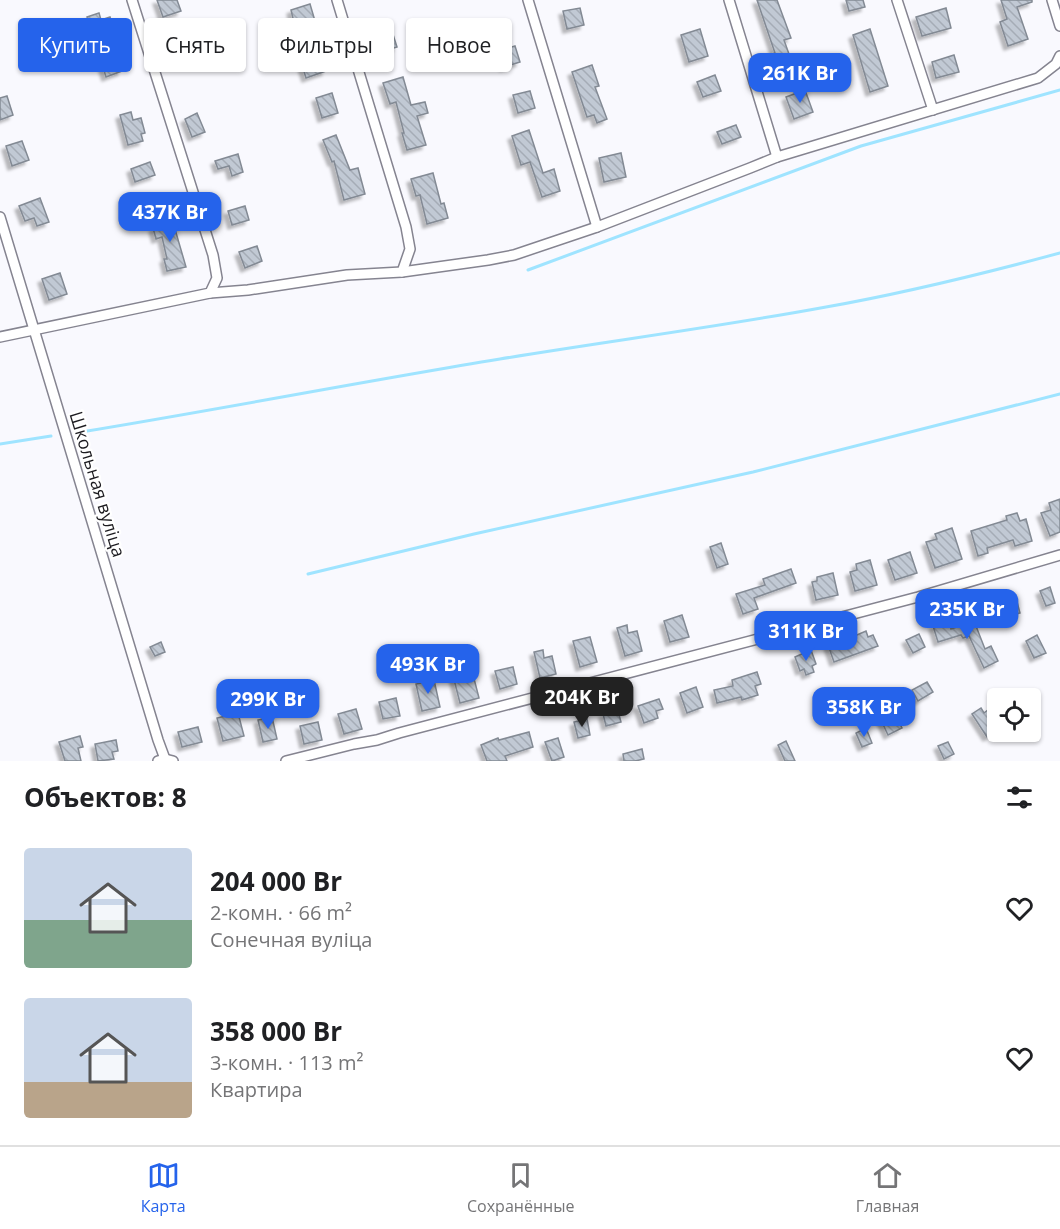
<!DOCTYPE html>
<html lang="ru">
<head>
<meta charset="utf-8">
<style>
	body { margin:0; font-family:"Open Sans",sans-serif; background:#f2f2f2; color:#202124; height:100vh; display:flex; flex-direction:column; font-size:22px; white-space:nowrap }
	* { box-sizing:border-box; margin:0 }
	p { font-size:20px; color:#757577 }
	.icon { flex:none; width:33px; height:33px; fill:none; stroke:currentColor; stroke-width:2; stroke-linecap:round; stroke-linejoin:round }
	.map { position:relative; height:761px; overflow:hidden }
	.drawer { display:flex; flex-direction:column; background:#fff; flex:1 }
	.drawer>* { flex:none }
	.top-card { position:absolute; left:18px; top:18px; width:600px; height:54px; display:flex; gap:12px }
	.controls { position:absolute; left:987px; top:688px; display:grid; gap:12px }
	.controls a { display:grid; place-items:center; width:54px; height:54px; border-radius:6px; background:#fff; box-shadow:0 2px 4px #0004; font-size:30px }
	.price { position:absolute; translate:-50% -51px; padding:0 14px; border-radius:12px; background:#2563eb; color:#fff; font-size:20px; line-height:39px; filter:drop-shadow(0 2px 3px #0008) }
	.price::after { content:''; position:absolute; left:50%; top:36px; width:18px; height:14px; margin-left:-9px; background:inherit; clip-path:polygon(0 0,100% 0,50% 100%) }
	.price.selected { background:#222; color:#fff }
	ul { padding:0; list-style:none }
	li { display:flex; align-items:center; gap:18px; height:150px; padding:0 24px }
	li span { display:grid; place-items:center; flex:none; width:168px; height:120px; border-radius:6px; color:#555 }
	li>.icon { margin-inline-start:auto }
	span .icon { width:72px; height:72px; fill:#fffc; stroke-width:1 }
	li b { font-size:26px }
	h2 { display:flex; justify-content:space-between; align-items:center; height:72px; padding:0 24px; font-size:26px }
	.chip { padding:0 21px; border-radius:6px; background:#fff; box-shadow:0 2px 4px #0004; font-size:21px; line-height:54px }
	.chip.selected { background:#2563eb; color:#fff }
	.menu { display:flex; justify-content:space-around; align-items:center; height:84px; border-top:2px solid #e0e0e0; background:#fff; font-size:16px; color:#757577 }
	.menu a { display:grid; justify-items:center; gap:3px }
	.menu .selected { color:#2563eb }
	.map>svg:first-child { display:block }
</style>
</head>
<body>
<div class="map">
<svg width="1060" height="761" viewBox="0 0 1060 761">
	<defs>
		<pattern id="building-back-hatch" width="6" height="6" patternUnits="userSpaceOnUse" patternTransform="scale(1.5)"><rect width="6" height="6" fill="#c1c9d4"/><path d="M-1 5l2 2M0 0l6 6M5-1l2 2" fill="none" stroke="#a5acb6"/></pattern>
		<filter id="shadow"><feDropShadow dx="-4" dy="4" stdDeviation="1.5" flood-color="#0004"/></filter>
	</defs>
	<rect width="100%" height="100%" fill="#f9f9fe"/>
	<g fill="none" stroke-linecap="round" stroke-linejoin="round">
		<g stroke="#9fe4ff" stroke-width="3">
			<polyline points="528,270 861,146 1060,90"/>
			<path d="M81,432C221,409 360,382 500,359C609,341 718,327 826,307C905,293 982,274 1060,253"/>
			<polyline points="0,444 51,436"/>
			<polyline points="308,574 474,534 753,472 1060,394"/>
		</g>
	</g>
	<g fill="url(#building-back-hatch)" stroke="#838a94" stroke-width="1.5" filter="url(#shadow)">
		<polygon points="157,0 177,0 181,11 163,17"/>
		<polygon points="757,0 777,0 791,38 784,40 795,71 776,78 768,55 775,53"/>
		<polygon points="846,0 863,0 865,7 849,11"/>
		<polygon points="1001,0 1032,0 1032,2 1017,7 1028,39 1008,46 1000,22 1007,19"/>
		<polygon points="310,4 315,21 295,27 291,10"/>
		<polygon points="580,8 584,25 567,29 563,11"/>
		<polygon points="946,8 951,28 922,36 916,17"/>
		<polygon points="99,13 101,20 110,17 116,35 100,40 96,29 92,31 87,17"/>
		<polygon points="390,25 397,47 377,53 370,31"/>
		<polygon points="700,29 708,56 689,62 681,35"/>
		<polygon points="870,29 888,86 870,92 853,35"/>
		<polygon points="188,44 191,53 185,55 186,61 171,65 167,49"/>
		<polygon points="515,46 520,62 504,67 499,51"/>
		<polygon points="320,53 326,71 306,78 300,59"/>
		<polygon points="116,55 122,71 106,77 101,61"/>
		<polygon points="954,55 959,72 936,78 932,62"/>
		<polygon points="592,65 599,86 595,87 607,119 597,123 594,115 587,117 572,72"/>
		<polygon points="715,75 721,91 703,97 697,82"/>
		<polygon points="403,77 411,105 425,102 428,113 417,116 426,145 407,150 402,133 404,133 396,102 390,104 383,83"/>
		<polygon points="805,90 813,112 794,119 786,97"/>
		<polygon points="530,91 535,108 518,113 513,95"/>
		<polygon points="332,93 338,113 322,118 316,98"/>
		<polygon points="7,96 13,115 0,120 0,98"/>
		<polygon points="131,112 133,120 141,118 145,133 141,134 143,141 128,145 120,115"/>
		<polygon points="197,113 205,132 192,137 185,119"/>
		<polygon points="736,125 741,137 722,144 717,132"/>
		<polygon points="529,130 543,173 554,169 560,191 542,197 530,162 521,165 512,136"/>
		<polygon points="336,135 350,170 358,168 365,194 344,200 334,161 332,162 323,140"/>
		<polygon points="22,141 29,160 12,166 6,146"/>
		<polygon points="621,153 626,177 604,182 599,158"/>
		<polygon points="238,154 243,172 232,176 229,166 218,169 215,161"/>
		<polygon points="150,162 155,175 135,182 131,169"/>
		<polygon points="433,173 441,204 444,203 448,218 427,224 420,195 416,196 411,179"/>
		<polygon points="40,198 49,222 37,226 34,218 25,221 19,206"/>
		<polygon points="245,206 249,220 232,225 228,211"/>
		<polygon points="170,212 186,267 167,271 164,259 167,259 162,237 156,239 153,228 162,225 159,214"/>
		<polygon points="257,246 262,261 245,268 239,252"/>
		<polygon points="60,273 67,294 49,300 42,279"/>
		<polygon points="1060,499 1060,532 1050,536 1041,513 1051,510 1049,503"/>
		<polygon points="1017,513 1020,521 1026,519 1032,541 1015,546 1013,540 987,548 988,553 978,556 971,531 1007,520 1006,516"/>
		<polygon points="952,528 962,559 935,568 926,542 937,539 935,534"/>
		<polygon points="721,543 728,564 717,568 710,547"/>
		<polygon points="910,552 917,573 895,580 888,560"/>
		<polygon points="870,560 877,585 855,591 850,572 857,570 856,564"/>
		<polygon points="791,569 796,583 754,598 758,609 743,614 736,594 765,585 763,579"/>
		<polygon points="833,573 838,595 816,600 812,582 817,581 817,577"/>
		<polygon points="1050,587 1055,603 1046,606 1040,591"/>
		<polygon points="1016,598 1020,613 1010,616 1006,600"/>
		<polygon points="682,615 689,637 670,642 664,621"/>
		<polygon points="949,621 951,629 974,621 985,649 991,646 998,661 984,668 969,636 963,638 961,635 938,642 933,626"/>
		<polygon points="627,625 628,633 637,631 642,651 625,656 617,628"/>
		<polygon points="866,631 868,637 873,635 878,646 834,662 828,645 842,640 843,641"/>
		<polygon points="919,634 925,647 913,653 906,640"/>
		<polygon points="1037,635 1046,653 1034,658 1026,641"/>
		<polygon points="590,637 597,662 580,667 573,641"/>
		<polygon points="161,642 165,652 155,656 150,647"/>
		<polygon points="543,650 544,658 552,656 556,674 540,678 534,652"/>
		<polygon points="811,650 816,664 812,666 814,672 806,675 804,669 800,671 795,657"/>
		<polygon points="470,663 479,698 460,703 451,668"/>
		<polygon points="513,667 517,684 500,689 495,671"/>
		<polygon points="757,672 761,684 755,686 758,695 742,700 741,697 717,703 714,690 733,686 732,680"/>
		<polygon points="434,680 440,707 422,711 416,684"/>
		<polygon points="927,682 933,692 918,701 912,690"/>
		<polygon points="696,687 703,707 687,713 680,693"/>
		<polygon points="396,698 400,716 383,719 379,702"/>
		<polygon points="659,699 663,709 656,711 658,718 644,723 638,706"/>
		<polygon points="981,708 984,713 989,709 997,721 991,726 995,732 987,737 972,714"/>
		<polygon points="356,709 362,729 344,734 338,714"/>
		<polygon points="618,711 621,722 606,726 603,714"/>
		<polygon points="894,712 902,728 888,735 880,718"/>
		<polygon points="238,713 244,736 223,741 217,718"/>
		<polygon points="272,717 277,739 263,742 258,720"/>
		<polygon points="587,719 590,735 578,738 574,722"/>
		<polygon points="318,722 322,740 304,744 300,726"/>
		<polygon points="198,727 202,742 182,747 178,732"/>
		<polygon points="866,728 872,743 862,747 856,733"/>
		<polygon points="529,732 533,747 505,756 507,761 487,761 481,745 498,738 499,740"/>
		<polygon points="80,736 83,747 78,748 81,761 65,761 59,742"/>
		<polygon points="558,738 564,757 552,761 545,742"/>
		<polygon points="116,740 118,751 112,752 114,759 98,761 95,744"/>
		<polygon points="786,741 795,761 785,761 778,745"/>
		<polygon points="948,742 954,754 944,759 938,746"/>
		<polygon points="642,749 644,759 635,761 624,761 623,754"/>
	</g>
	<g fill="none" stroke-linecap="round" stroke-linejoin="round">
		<g stroke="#858490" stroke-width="12">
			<g id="street">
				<polyline points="337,0 406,227 410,249 402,272"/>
				<polyline points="528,0 597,227"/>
				<polyline points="729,0 777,157"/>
				<polyline points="897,0 933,110"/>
				<polyline points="1052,0 1060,26"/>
				<polyline points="0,217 158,740 165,759"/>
				<polyline points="210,293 248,290 347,275 402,272 488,260 514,255 597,227 750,168 777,157 1038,78 1056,64 1060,56"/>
				<polyline points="0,337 210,293 217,278 213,255 132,0"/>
				<polyline points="158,761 165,759 173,761"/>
				<polyline points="286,761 354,744 377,740 399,733 918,597 1060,555"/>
			</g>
		</g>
		<use href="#street" stroke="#fff" stroke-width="9"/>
	</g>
	<g text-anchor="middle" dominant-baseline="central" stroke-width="4.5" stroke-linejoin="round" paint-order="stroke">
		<g font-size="18" fill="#1b1a1f" stroke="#fff">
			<text transform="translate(98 484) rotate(73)">Школьная вуліца</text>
		</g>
	</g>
</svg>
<div class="controls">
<a><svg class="icon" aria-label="locate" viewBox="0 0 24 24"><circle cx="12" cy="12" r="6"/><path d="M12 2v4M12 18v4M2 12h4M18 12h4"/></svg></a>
</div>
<b class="price" style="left:800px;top:104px">261K Br</b>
<b class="price" style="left:170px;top:243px">437K Br</b>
<b class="price" style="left:967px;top:640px">235K Br</b>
<b class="price" style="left:806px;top:662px">311K Br</b>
<b class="price" style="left:428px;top:695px">493K Br</b>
<b class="price selected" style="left:582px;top:728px">204K Br</b>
<b class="price" style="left:268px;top:730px">299K Br</b>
<b class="price" style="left:864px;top:738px">358K Br</b>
<div class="top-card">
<a class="chip selected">Купить</a>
<a class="chip">Снять</a>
<a class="chip">Фильтры</a>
<a class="chip">Новое</a>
</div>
</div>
<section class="drawer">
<h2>Объектов: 8<svg class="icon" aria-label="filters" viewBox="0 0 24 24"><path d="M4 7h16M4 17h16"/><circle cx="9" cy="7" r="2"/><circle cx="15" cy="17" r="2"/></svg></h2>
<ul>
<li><span style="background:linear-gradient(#c9d6e8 60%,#7fa58c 0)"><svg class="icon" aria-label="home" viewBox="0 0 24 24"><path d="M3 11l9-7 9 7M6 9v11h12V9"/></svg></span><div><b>204 000 Br</b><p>2-комн. · 66 m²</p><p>Сонечная вуліца</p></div><svg class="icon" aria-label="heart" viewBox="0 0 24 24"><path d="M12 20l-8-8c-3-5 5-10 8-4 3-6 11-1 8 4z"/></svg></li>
<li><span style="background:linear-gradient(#c9d6e8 70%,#b9a48a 0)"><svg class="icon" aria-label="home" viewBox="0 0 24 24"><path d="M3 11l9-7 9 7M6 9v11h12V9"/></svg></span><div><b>358 000 Br</b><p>3-комн. · 113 m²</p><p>Квартира</p></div><svg class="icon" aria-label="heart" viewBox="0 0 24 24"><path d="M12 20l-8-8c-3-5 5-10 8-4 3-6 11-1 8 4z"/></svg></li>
</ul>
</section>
<nav class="menu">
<a class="selected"><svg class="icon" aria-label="map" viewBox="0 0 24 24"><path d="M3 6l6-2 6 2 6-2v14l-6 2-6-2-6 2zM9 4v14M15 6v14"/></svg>Карта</a>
<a><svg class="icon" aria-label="saved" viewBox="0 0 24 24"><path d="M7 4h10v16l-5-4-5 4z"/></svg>Сохранённые</a>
<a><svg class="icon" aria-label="home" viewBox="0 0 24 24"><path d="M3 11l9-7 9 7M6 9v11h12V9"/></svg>Главная</a>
</nav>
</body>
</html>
